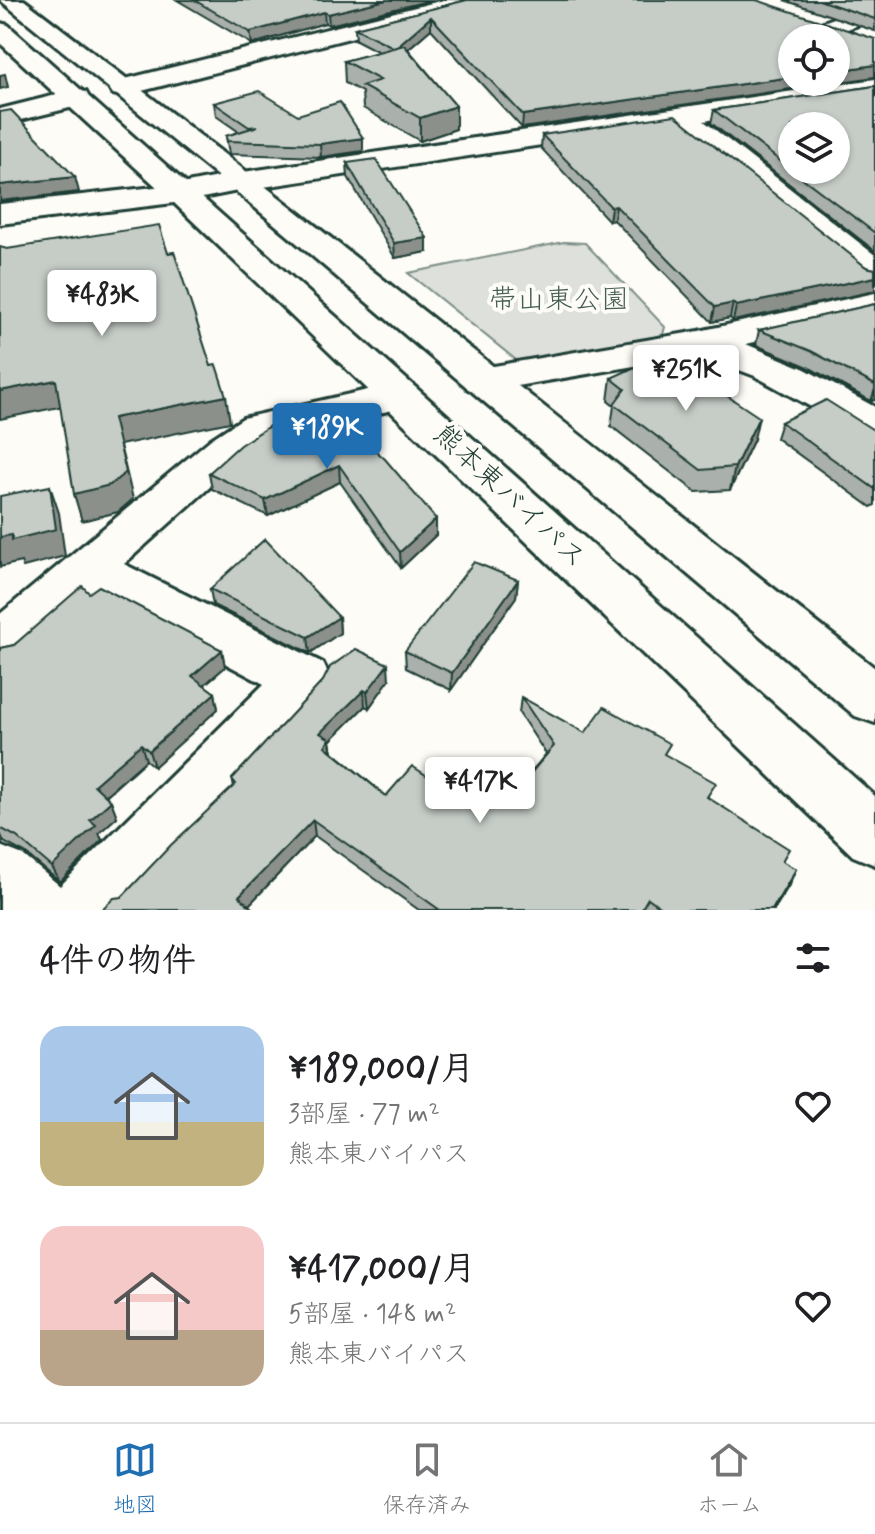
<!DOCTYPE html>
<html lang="ja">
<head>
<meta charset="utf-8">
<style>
	body { margin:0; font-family:Mynerve,"Klee One",sans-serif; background:#f6f6f6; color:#202124; height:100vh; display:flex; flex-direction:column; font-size:30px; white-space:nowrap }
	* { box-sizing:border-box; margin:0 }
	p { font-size:26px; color:#757577 }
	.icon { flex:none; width:44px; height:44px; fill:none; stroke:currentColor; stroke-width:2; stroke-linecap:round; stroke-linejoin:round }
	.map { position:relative; height:910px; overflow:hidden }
	.side { display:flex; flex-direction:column; background:#fff; flex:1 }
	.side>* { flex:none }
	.controls { position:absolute; left:778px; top:24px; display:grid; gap:16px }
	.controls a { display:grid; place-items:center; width:72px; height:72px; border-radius:50%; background:#fff; box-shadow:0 2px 6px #0004; font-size:40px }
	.price { position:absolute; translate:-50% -68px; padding:0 18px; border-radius:8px; background:#fff; color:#222; font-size:26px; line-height:52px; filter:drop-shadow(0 2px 4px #0008) }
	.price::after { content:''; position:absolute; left:50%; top:48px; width:24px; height:18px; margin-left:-12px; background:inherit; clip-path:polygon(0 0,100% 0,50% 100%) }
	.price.current { background:#1f6fb2; color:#fff }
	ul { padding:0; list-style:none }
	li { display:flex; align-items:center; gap:24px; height:200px; padding:0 40px }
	li span { display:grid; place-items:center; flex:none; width:224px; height:160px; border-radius:24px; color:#555 }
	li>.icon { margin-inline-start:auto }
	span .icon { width:96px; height:96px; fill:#fffc; stroke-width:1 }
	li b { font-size:34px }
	h2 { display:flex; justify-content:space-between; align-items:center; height:96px; padding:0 40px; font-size:34px }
	.tabs { display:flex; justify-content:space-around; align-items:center; height:112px; border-top:2px solid #e0e0e0; background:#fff; font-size:22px; color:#757577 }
	.tabs a { display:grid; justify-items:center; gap:4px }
	.tabs .current { color:#1f6fb2 }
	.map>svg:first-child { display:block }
</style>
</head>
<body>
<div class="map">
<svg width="875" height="910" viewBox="0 0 875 910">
	<rect width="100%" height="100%" fill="#fdfcf7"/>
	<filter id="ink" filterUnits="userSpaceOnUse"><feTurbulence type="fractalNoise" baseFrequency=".0125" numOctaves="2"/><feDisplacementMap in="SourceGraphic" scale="16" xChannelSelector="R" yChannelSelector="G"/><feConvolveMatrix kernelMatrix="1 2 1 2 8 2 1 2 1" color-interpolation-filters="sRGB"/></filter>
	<g filter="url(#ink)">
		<polygon fill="#dde0db" stroke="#7e8e88" stroke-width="2" points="564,242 585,243 665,327 662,338 521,364 408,273"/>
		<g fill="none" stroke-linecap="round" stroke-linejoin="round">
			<g stroke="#1f3d34" stroke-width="6">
				<g id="minor">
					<polygon points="444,0 482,0 479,5 122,96 113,94 109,88 113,82"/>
					<polygon points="875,0 875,19 839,32 823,32 819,27 823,22 862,8 867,1"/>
					<polygon points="875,79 875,95 704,121 875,255 875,283 863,279 674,125 243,190 182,202 0,224 0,204 182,184 243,172"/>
					<polygon points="76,90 86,92 89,98 86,104 0,125 0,109"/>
					<polygon points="875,293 875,315 746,344 805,369 875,407 875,437 860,434 755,376 699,355 482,392 468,389 462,380 468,371 482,368 699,331"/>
					<polygon points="399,383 414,387 420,396 414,405 272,438 241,459 124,564 323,663 331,679 323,695 126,910 0,910 0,846 23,855 60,886 264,684 93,593 19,659 0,665 0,614 211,439 243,418"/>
				</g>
			</g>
			<g stroke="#1f3d34" stroke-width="6">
				<g id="highway">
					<path d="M0,0H24C311,218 591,446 875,668V723L855,716L232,188Z"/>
					<polygon points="0,23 8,25 875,796 875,865 853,856 171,200 0,43"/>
				</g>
			</g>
			<use href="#minor" fill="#fdfcf7" fill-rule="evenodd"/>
			<use href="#highway" fill="#fdfcf7" fill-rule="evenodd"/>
		</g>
		<g fill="#aab0ab" stroke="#1f3d34" stroke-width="2">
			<polygon points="177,0 432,0 329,25 325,23 252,44"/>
			<polygon points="467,0 756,0 522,128 431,29 408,49 456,106 456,129 420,141 363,108 362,92 345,83 344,61 379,52 356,40 355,28"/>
			<polygon points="784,0 875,0 875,31"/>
			<polygon points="875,86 875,251 711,123 714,110"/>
			<polygon points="214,103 298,115 363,151 321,157 229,154 226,136 239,132 216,116"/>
			<polygon points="542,135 866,267 875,269 875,291 733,321 730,318 712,322 614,220 609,221 541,148"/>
			<polygon points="347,163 427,252 395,258 348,177"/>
			<polygon points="875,304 875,400 871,401 806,366 756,345 759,330"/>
			<polygon points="611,378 754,439 730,490 696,492 611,426 614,406 608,401"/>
			<polygon points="310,416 436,535 401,568 340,482 268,516 212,489 209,473 279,430"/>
			<polygon points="781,422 875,431 875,505 871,507 776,438"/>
			<polygon points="518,580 516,597 451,690 406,668 405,651"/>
			<polygon points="210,589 339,617 340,633 310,653 213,605"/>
			<polygon points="89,593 222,650 225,667 204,685 215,693 218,709 154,767 146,760 106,796 111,801 117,817 99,833 102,840 60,882 25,853 4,842 0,843 0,648 14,645"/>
			<polygon points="389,680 369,708 365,706 330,741 332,751 386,796 480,810 512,795 546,754 519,713 521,697 585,733 667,756 710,799 783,861 789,885 774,910 419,910 315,836 249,905 122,897 234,786 232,779 323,681"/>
		</g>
		<g fill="#8b908b" stroke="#1f3d34" stroke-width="2">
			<polygon points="386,0 432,0 329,25 328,14"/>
			<polygon points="324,12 325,23 252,44 250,32"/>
			<polygon points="431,17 431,29 395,60 395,48"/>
			<polygon points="875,65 875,77 522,128 523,115 792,77 792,82 836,82 836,71"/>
			<polygon points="5,74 8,87 0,89 0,75"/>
			<polygon points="456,106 456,129 420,141 420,118"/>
			<polygon points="363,138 363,151 321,157 320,144"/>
			<polygon points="75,177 79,192 0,201 0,185"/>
			<polygon points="616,206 614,220 609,221 611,207"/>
			<polygon points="427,238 427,252 395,258 394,243"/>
			<polygon points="875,277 875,291 733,321 736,306"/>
			<polygon points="733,303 730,318 712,322 715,307"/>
			<polygon points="56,380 64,406 0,419 0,391"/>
			<polygon points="875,389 875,400 871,401"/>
			<polygon points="226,396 230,422 120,445 133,499 118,512 82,521 74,494 113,418"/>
			<polygon points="759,417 754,439 730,490 735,467"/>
			<polygon points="339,465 340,482 268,516 265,500"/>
			<polygon points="50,486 59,513 65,556 23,567 21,562 0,567 0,537"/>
			<polygon points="436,519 436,535 401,568 400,552"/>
			<polygon points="518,580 516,597 451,690 452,673"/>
			<polygon points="339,617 340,633 310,653 308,637"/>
			<polygon points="222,650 225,667 196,692 192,676"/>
			<polygon points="388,664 389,680 369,708 367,692"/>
			<polygon points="364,690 365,706 330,741 332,756 327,762 320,733"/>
			<polygon points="215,693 218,709 154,767 149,751"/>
			<polygon points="141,744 146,760 100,800 94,785"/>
			<polygon points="111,801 117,817 99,833 102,840 60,882 52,867 90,820"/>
			<polygon points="313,820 315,836 244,910 239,896"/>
			<polygon points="0,833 4,842 0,843"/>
			<polygon points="796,869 789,885 774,910 772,910"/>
		</g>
		<g fill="#c6cdc7" stroke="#1f3d34" stroke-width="2">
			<polygon points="194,0 386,0 328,14 324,12 250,32"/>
			<polygon points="467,0 756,0 875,39 875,65 836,71 836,38 792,38 792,77 523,115 431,17 395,48 355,28"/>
			<polygon points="819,0 875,0 875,19"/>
			<polygon points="404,45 456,106 420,118 362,86 380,80 344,61"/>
			<polygon points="875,86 875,233 792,170 836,170 836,126 792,126 792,170 714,110"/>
			<polygon points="259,91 298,115 340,102 363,138 320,144 227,141 226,136 258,126 249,127 214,103"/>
			<polygon points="11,110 75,177 0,185 0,112"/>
			<polygon points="675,115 866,267 875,269 875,277 736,306 733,303 715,307 616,206 611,207 542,135"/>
			<polygon points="376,159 427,238 394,243 347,163"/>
			<polygon points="159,225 168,253 174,252 211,366 216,365 226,396 113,418 126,472 110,485 74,494 56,380 0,391 0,247 7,249"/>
			<polygon points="875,304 875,385 811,351 759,330"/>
			<polygon points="664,354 759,417 735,467 701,470 614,404 625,389 611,378"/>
			<polygon points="826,400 875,431 875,489 781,422"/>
			<polygon points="330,411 385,459 436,519 400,552 339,465 265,500 209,473 240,445 271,425 279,430 310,416"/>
			<polygon points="50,486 56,529 12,540 12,535 0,537 0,496"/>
			<polygon points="265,539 339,617 308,637 210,589"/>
			<polygon points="474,562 518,580 452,673 405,651"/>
			<polygon points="82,586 89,593 99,586 222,650 192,676 215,693 149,751 141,744 94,785 111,801 90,820 96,825 52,867 17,837 0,828 0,648 14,645"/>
			<polygon points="356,649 388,664 367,692 364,690 320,733 330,739 325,746 386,796 412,766 480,810 512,795 554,746 521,697 585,733 604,707 670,744 664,754 716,783 707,797 789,849 782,861 796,869 772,910 665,910 648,898 641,910 440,910 313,820 239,896 254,910 101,910 114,898 122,897 171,845 236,784 232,779 323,681 330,667"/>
		</g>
	</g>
	<g text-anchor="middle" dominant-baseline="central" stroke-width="8" stroke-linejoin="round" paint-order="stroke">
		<g font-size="28" fill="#455e55" stroke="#fdfcf7">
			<text x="559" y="300">帯山東公園</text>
		</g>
		<g font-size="28" fill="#1f3d34" stroke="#fdfcf7">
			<text transform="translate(509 497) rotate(43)">熊本東バイパス</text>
		</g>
	</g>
</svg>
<div class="controls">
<a><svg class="icon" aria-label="locate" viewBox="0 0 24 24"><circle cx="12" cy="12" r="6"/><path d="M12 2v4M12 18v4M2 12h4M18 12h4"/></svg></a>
<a><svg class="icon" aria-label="layers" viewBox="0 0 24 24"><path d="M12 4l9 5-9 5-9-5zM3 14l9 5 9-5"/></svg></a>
</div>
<b class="price" style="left:102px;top:338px">¥483K</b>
<b class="price" style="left:686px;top:413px">¥251K</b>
<b class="price current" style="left:327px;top:471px">¥189K</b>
<b class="price" style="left:480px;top:825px">¥417K</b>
</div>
<section class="side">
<h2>4件の物件<svg class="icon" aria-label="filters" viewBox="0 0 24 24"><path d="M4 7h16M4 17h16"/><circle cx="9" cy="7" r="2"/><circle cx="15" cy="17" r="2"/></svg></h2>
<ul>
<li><span style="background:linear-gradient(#a9c7e8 60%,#c2b280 0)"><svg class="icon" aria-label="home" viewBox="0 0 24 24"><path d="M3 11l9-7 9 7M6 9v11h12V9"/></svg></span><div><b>¥189,000/月</b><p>3部屋 · 77 m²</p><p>熊本東バイパス</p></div><svg class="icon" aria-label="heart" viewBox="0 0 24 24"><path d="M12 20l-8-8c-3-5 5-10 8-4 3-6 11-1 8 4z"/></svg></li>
<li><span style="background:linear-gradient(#f6c9c9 65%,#b9a48a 0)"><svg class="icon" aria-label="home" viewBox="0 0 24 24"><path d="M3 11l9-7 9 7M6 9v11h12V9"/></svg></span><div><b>¥417,000/月</b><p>5部屋 · 148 m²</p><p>熊本東バイパス</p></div><svg class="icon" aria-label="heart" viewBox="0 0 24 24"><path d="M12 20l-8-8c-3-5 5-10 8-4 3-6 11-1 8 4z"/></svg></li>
</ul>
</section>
<nav class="tabs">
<a class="current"><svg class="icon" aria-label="map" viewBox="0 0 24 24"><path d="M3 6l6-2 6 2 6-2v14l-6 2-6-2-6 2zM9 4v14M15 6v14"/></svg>地図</a>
<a><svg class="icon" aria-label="saved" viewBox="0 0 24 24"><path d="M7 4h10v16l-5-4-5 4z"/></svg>保存済み</a>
<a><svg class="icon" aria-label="home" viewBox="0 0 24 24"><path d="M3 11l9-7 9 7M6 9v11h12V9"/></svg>ホーム</a>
</nav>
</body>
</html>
